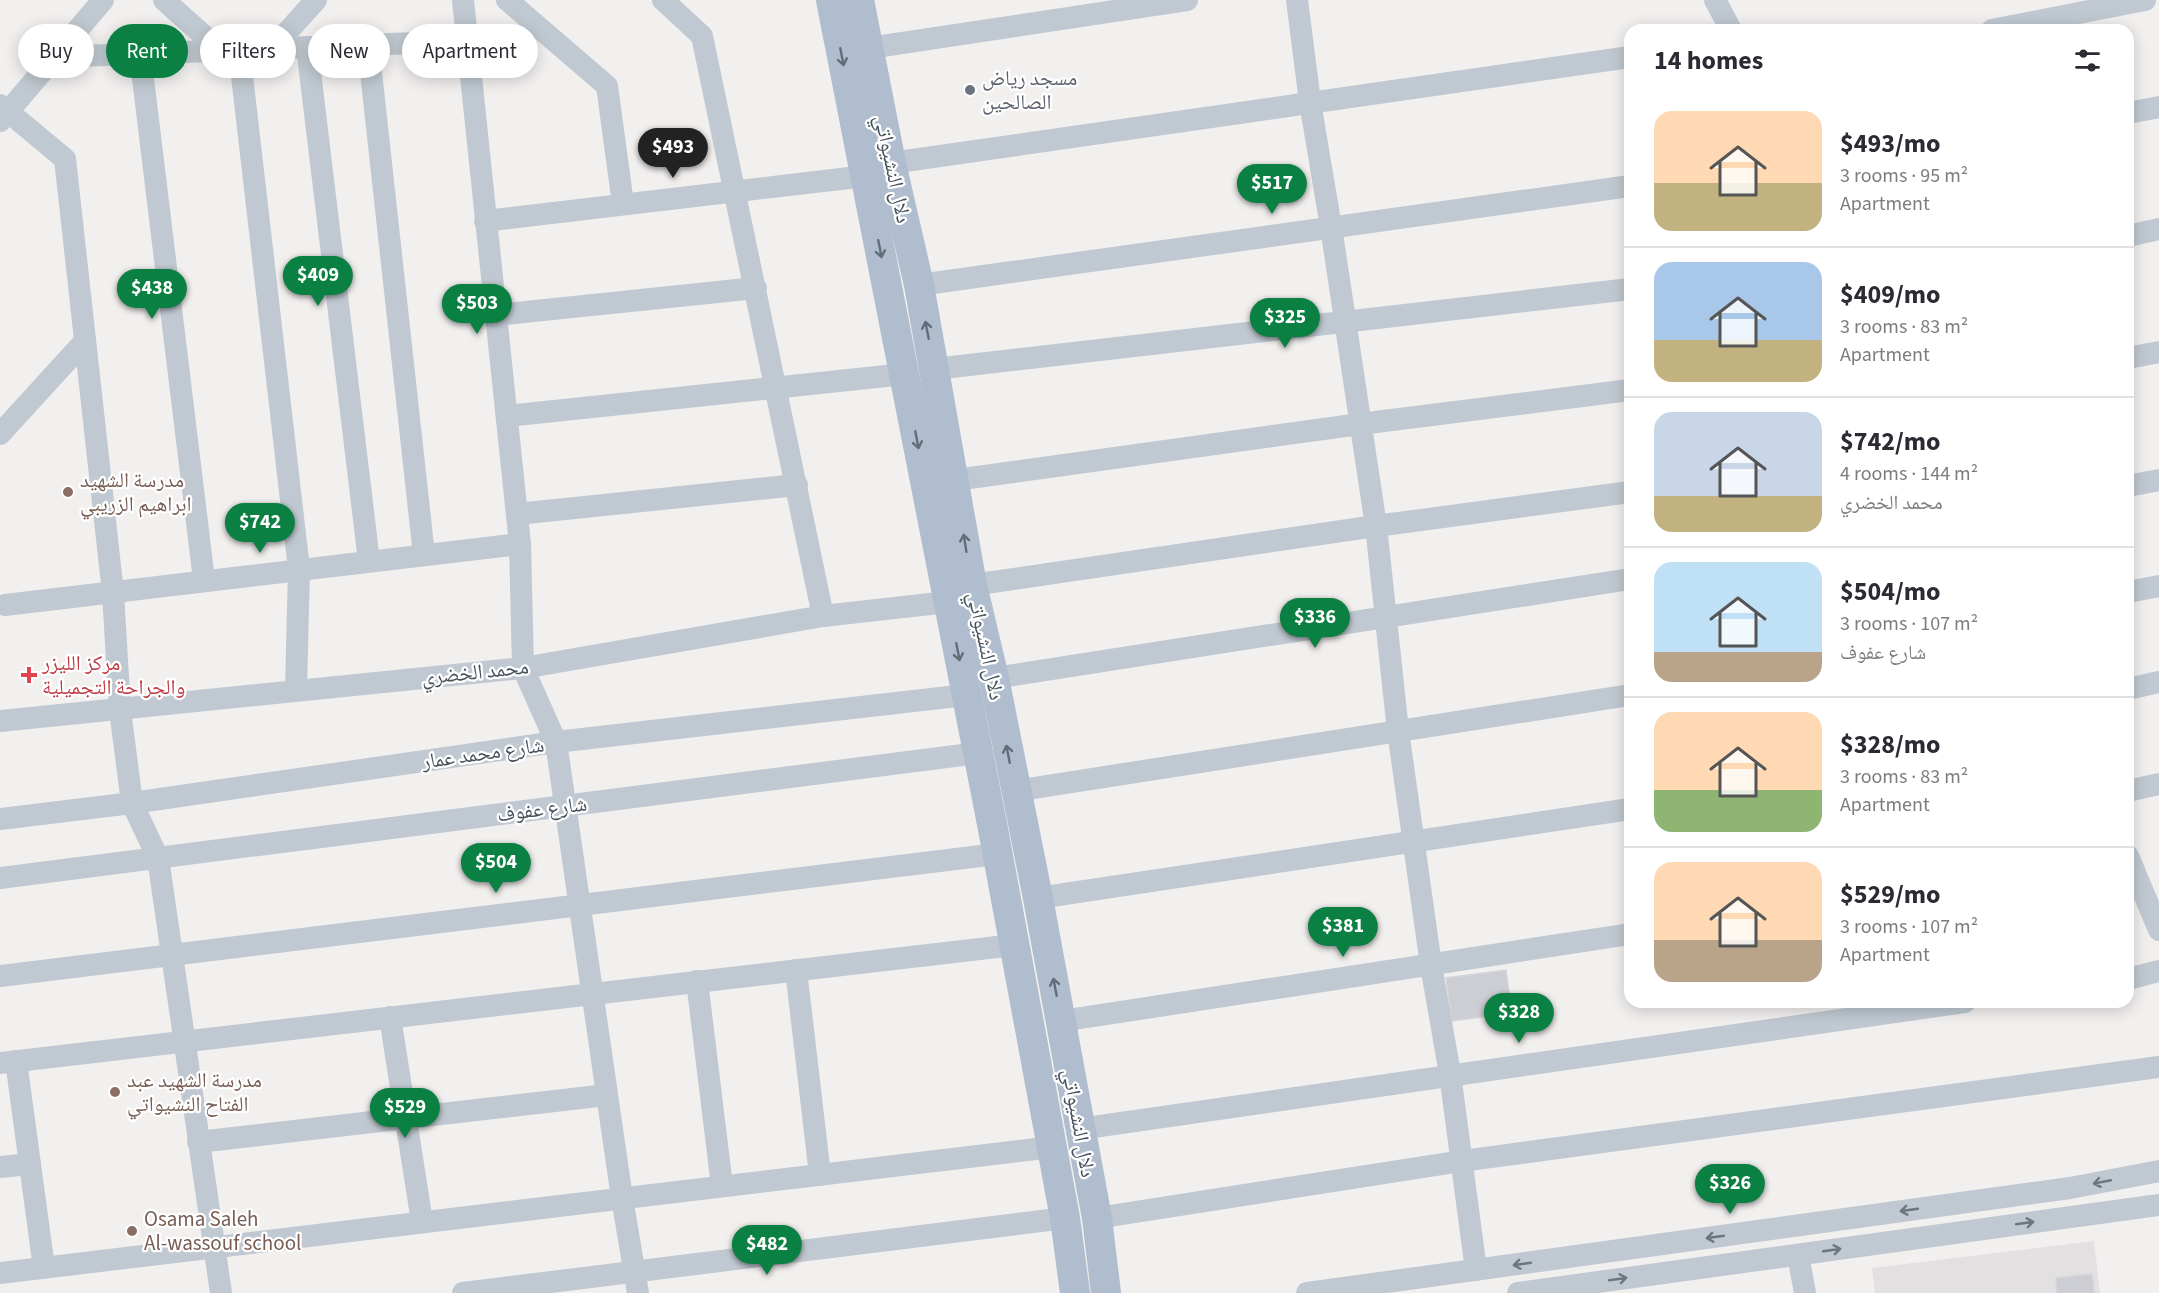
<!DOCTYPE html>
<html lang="en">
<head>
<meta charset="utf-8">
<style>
	body { margin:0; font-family:"Source Sans 3","Noto Naskh Arabic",sans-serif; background:#f7f7f7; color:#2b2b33; height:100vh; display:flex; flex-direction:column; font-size:22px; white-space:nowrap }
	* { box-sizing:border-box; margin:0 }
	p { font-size:20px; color:#7c7c81 }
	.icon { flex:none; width:33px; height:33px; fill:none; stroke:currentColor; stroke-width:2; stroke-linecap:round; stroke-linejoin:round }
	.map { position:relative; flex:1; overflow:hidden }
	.panel { position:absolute; left:1624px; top:24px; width:510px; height:984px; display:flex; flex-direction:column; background:#fff; border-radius:18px; box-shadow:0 3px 15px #0003 }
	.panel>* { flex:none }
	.guide { position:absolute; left:18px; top:24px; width:570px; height:54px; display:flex; gap:12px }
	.price { position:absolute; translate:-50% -51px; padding:0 14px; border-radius:21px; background:#0b8043; color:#fff; font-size:20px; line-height:39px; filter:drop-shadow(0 2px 3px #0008) }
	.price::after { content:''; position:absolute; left:50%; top:36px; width:18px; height:14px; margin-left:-9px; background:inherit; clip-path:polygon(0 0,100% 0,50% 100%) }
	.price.current { background:#222; color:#fff }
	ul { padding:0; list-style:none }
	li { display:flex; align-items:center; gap:18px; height:150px; padding:0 30px }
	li+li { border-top:2px solid #e1e1e2 }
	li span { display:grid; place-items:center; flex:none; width:168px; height:120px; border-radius:18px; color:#555 }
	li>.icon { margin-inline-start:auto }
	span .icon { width:72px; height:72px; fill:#fffc; stroke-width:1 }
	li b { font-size:26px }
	h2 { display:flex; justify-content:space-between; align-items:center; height:72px; padding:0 30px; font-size:26px }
	.pill { padding:0 21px; border-radius:27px; background:#fff; box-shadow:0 3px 15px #0003; font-size:21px; line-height:54px }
	.pill.current { background:#0b8043; color:#fff }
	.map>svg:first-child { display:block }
</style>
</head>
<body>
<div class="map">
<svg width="2159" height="1293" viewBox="0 0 2159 1293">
	<rect width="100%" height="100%" fill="#f2efef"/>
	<polygon fill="#e3e0e1" points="2094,1241 2100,1293 1875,1293 1872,1268"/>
	<g fill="#ccced4" stroke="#d3d5db" stroke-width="1.5">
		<polygon points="1506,970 1512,1013 1452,1021 1446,978"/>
		<polygon points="2092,1274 2094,1293 2057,1293 2056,1278"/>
	</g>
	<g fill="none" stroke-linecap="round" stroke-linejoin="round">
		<g stroke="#c0c9d1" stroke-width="22">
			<polyline points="164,0 221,51"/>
			<polyline points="463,0 520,544 523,668 556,742 622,1198 638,1293"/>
			<polyline points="507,0 607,86 623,204"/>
			<polyline points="663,0 702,36 823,616"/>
			<polyline points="1297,0 1310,102 1331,227 1376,526 1398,731 1431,965 1450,1074 1476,1270"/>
			<polyline points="1715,0 1731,30"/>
			<polyline points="1992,30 2145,0"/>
			<polyline points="368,45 424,555"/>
			<polyline points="307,47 369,561"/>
			<polyline points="869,48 1187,0"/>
			<polyline points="272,49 316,0"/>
			<polyline points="239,50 299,569 296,689"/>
			<polyline points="140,54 204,580"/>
			<polyline points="54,57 466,41"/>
			<polyline points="0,105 65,159 113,593 120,710 132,803 158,858 221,1293"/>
			<polyline points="2128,113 2159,107"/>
			<polyline points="0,121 103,0"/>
			<polyline points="891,163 1630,57"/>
			<polyline points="485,221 866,176"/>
			<polyline points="2128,236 2159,229"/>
			<polyline points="919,285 1630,186"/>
			<polyline points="496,315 756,288"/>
			<polyline points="2128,358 2159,352"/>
			<polyline points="934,369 1630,289"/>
			<polyline points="507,416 905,374"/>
			<polyline points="0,434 85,341"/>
			<polyline points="955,480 1360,424 1630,390"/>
			<polyline points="2128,486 2159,480"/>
			<polyline points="517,514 797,485"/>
			<polyline points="972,585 1376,526 1630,492"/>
			<polyline points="2128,592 2159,586"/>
			<polyline points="5,605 520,544"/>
			<polyline points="994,678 1630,579"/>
			<polyline points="2128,689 2159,682"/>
			<polyline points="0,721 523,668 823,616 948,602"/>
			<polyline points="1015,791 1630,695"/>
			<polyline points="2128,791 2159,784"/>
			<polyline points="0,819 132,803 556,742 966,695"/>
			<polyline points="2128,856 2159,930"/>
			<polyline points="0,878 978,753"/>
			<polyline points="1038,898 1630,809"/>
			<polyline points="796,970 820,1175"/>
			<polyline points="0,976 997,854"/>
			<polyline points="2128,979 2159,971"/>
			<polyline points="697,981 722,1186"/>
			<polyline points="390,1017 422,1222"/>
			<polyline points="1061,1021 1630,934"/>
			<polyline points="16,1061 44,1268"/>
			<polyline points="0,1063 1014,945"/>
			<polyline points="1079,1129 1965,1002"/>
			<polyline points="198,1142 607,1095"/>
			<polyline points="0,1167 30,1164"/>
			<polyline points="1097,1218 1462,1161 2159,1067"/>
			<polyline points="1798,1255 1805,1293"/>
			<polyline points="0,1273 1052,1147"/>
			<polyline points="463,1293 1065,1218"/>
			<polyline points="1307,1293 2070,1188 2159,1171"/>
			<polyline points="1518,1293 2159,1205"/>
		</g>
		<g stroke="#afbdce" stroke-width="30">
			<polyline points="831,0 993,829 1065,1218 1075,1293"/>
			<polyline points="859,0 891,163 919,285 972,585 994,678 1038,898 1097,1218 1106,1293"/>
		</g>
	</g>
	<defs><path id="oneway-shaft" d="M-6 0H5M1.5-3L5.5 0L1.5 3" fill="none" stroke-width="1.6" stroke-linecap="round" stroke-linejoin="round" transform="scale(1.5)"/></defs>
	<g stroke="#616d79">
		<use href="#oneway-shaft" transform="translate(842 57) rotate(79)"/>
		<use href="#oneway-shaft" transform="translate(880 249) rotate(79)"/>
		<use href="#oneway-shaft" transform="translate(927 330) rotate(-101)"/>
		<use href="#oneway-shaft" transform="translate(917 440) rotate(79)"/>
		<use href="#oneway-shaft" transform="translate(965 543) rotate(-99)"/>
		<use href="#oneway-shaft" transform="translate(958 652) rotate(79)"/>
		<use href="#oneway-shaft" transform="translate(1008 754) rotate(-101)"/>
		<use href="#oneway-shaft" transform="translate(1055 987) rotate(-101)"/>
	</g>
	<g stroke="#6b7680">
		<use href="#oneway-shaft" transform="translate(2102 1182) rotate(169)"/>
		<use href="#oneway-shaft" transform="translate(1909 1210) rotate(172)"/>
		<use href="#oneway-shaft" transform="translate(2025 1223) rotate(-8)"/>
		<use href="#oneway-shaft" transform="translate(1715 1237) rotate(172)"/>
		<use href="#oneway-shaft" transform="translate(1832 1250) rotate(-8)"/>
		<use href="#oneway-shaft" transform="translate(1522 1264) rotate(172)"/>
		<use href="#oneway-shaft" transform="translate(1618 1279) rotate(-8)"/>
	</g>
	<circle fill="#6b7280" stroke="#fff" stroke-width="2" cx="970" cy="90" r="6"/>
	<g fill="#8d6e63" stroke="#fff" stroke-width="2">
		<circle cx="68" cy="492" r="6"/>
		<circle cx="115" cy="1092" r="6"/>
		<circle cx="132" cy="1231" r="6"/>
	</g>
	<path fill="#e0444e" stroke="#fff" stroke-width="2" d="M26 666h6v6h6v6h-6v6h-6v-6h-6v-6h6z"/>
	<g text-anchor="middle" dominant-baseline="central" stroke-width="4.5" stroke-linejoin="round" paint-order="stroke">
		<g font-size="21" fill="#5b616d" stroke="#fff" text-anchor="start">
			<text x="982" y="78">مسجد رياض<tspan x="982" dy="24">الصالحين</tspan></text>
		</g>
		<g font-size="21" fill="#47525d" stroke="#fff">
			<text transform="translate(893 169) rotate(78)">دلال النشيواتي</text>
			<text transform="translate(986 646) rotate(78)">دلال النشيواتي</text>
			<text transform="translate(475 672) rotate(-6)">محمد الخضري</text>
			<text transform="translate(483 753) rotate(-8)">شارع محمد عمار</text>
			<text transform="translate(542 809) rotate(-7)">شارع عفوف</text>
			<text transform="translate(1079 1123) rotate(80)">دلال النشيواتي</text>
		</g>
		<g font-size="21" fill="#785e54" stroke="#fff" text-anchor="start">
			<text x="80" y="480">مدرسة الشهيد<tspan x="80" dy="24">ابراهيم الزريبي</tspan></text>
			<text x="127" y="1080">مدرسة الشهيد عبد<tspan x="127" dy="24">الفتاح النشيواتي</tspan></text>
			<text x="144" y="1219">Osama Saleh<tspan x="144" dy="24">Al-wassouf school</tspan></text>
		</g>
		<g font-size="21" fill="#be3a42" stroke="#fff" text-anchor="start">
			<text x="42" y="663">مركز الليزر<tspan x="42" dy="24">والجراحة التجميلية</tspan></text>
		</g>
	</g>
</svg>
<b class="price current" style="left:673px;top:179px">$493</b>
<b class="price" style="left:1272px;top:215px">$517</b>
<b class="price" style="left:318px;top:307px">$409</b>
<b class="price" style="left:152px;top:320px">$438</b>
<b class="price" style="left:477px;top:335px">$503</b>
<b class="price" style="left:1285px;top:349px">$325</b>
<b class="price" style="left:260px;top:554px">$742</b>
<b class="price" style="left:1315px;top:649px">$336</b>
<b class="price" style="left:496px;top:894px">$504</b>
<b class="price" style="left:1343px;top:958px">$381</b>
<b class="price" style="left:1519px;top:1044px">$328</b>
<b class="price" style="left:405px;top:1139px">$529</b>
<b class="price" style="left:1730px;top:1215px">$326</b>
<b class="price" style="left:767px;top:1276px">$482</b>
<div class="guide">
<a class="pill">Buy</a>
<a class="pill current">Rent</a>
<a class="pill">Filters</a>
<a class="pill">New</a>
<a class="pill">Apartment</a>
</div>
<section class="panel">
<h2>14 homes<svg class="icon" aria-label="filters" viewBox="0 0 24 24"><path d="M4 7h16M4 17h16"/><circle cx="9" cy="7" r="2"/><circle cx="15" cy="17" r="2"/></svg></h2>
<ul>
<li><span style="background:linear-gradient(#ffd9b3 60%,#c2b280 0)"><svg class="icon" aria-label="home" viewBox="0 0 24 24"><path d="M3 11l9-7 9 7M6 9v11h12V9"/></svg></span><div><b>$493/mo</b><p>3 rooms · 95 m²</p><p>Apartment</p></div></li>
<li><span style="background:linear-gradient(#a9c7e8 65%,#c2b280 0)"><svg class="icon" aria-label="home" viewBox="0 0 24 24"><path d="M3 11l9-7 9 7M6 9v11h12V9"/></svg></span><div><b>$409/mo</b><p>3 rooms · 83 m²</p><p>Apartment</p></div></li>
<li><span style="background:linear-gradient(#c9d6e8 70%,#c2b280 0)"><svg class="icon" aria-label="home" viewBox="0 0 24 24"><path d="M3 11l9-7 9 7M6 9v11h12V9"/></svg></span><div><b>$742/mo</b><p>4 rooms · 144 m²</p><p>محمد الخضري</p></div></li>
<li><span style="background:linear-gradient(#bfe0f5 75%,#b9a48a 0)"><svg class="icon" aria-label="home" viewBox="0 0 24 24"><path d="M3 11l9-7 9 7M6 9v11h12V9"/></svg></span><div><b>$504/mo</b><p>3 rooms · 107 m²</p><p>شارع عفوف</p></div></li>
<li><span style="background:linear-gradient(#ffd9b3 65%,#8fb573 0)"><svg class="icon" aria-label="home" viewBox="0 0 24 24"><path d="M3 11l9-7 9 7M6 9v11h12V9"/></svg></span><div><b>$328/mo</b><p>3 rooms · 83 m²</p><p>Apartment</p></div></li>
<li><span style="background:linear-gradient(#ffd9b3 65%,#b9a48a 0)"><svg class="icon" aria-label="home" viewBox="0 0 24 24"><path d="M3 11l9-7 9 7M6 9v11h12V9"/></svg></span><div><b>$529/mo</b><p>3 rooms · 107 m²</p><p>Apartment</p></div></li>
</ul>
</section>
</div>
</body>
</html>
